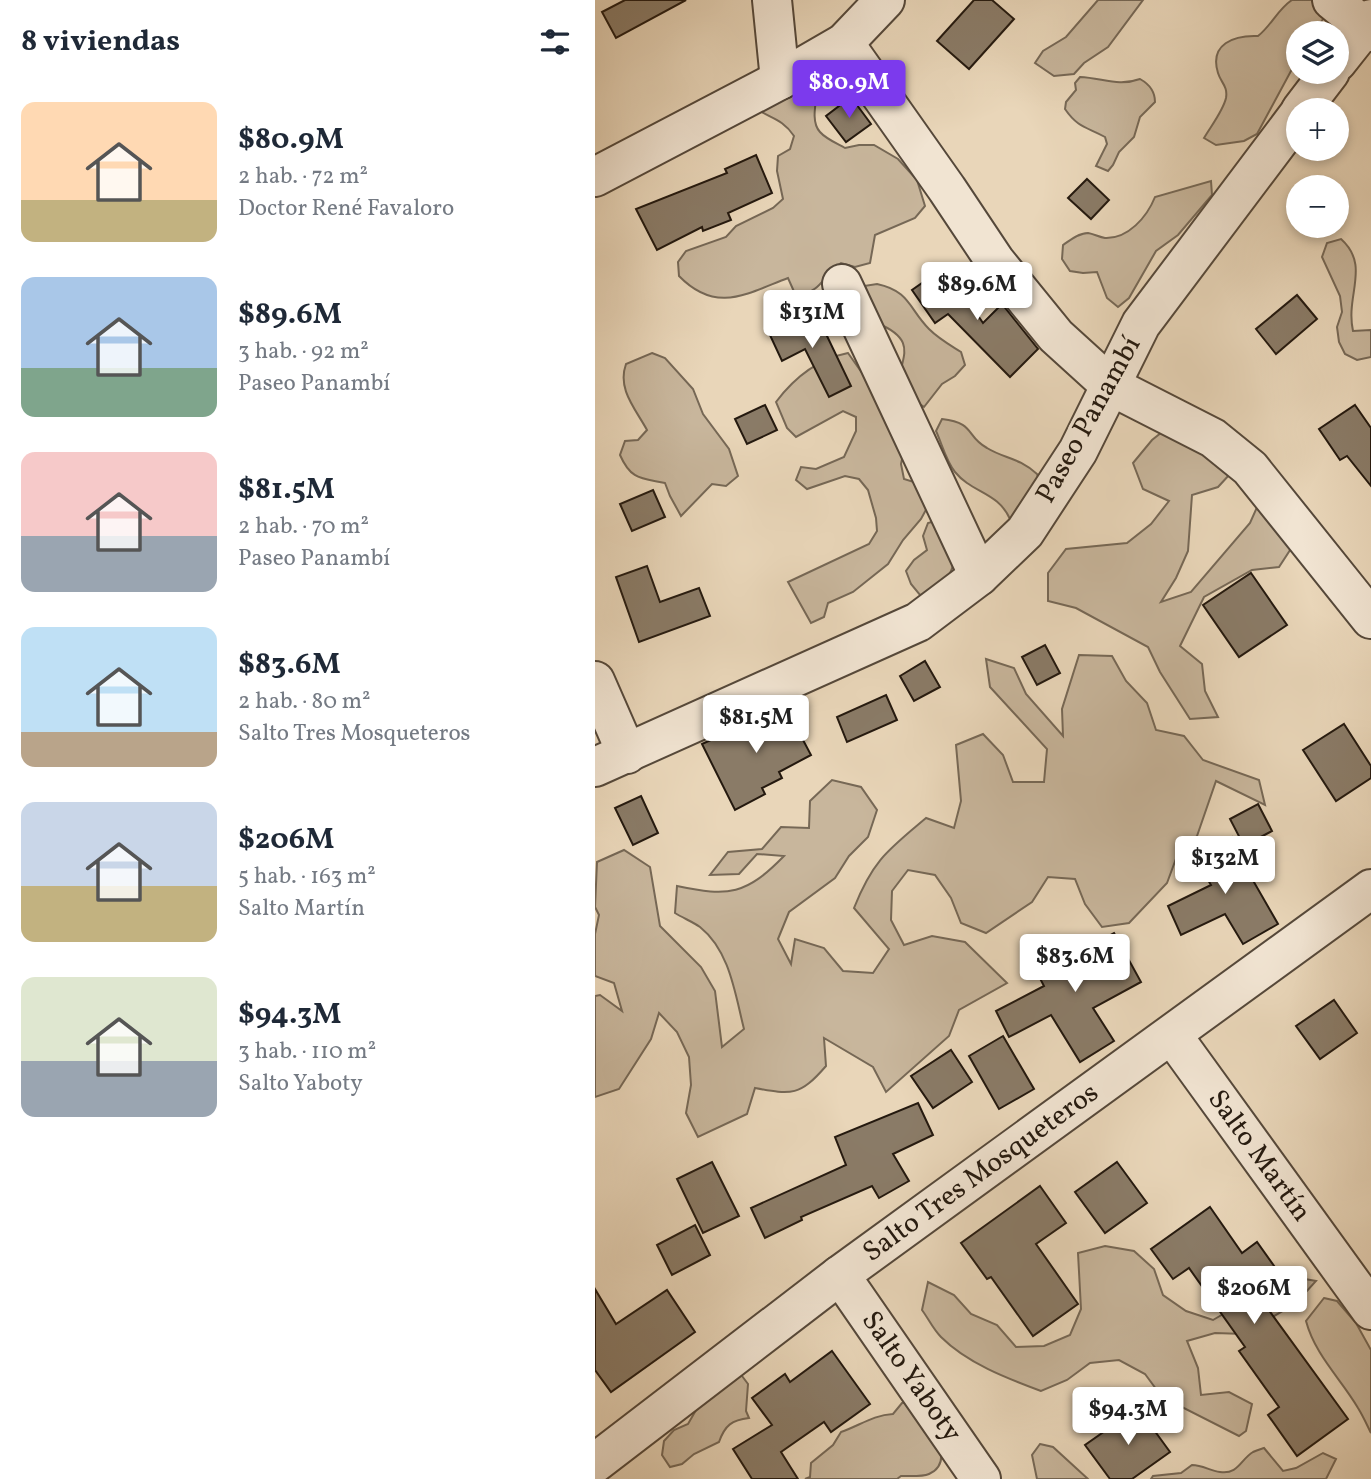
<!DOCTYPE html>
<html lang="es">
<head>
<meta charset="utf-8">
<style>
	body { margin:0; font-family:Vollkorn,serif; background:#f6f6f7; color:#1f2937; height:100vh; display:flex; flex-direction:column; font-size:26px; white-space:nowrap }
	* { box-sizing:border-box; margin:0 }
	p { font-size:23px; color:#747a83 }
	.icon { flex:none; width:38px; height:38px; fill:none; stroke:currentColor; stroke-width:2; stroke-linecap:round; stroke-linejoin:round }
	.map { position:relative; flex:1; overflow:hidden }
	.sheet { display:flex; flex-direction:column; background:#fff; width:595px }
	.sheet>* { flex:none }
	.fabs { position:absolute; left:691px; top:21px; display:grid; gap:14px }
	.fabs a { display:grid; place-items:center; width:63px; height:63px; border-radius:50%; background:#fff; box-shadow:0 4px 10px #0003; font-size:35px }
	.price { position:absolute; translate:-50% -60px; padding:0 16px; border-radius:7px; background:#fff; color:#222; font-size:23px; line-height:46px; filter:drop-shadow(0 2px 4px #0008) }
	.price::after { content:''; position:absolute; left:50%; top:42px; width:21px; height:16px; margin-left:-10px; background:inherit; clip-path:polygon(0 0,100% 0,50% 100%) }
	.price.current { background:#7c3aed; color:#fff }
	ul { padding:0; list-style:none }
	li { display:flex; align-items:center; gap:21px; height:175px; padding:0 21px }
	li span { display:grid; place-items:center; flex:none; width:196px; height:140px; border-radius:14px; color:#555 }
	li>.icon { margin-inline-start:auto }
	span .icon { width:84px; height:84px; fill:#fffc; stroke-width:1 }
	li b { font-size:30px }
	h2 { display:flex; justify-content:space-between; align-items:center; height:84px; padding:0 21px; font-size:30px }
	main { display:flex; flex:1; min-height:0 }
	.map>svg:first-child { display:block }
</style>
</head>
<body>
<main>
<section class="sheet">
<h2>8 viviendas<svg class="icon" aria-label="filters" viewBox="0 0 24 24"><path d="M4 7h16M4 17h16"/><circle cx="9" cy="7" r="2"/><circle cx="15" cy="17" r="2"/></svg></h2>
<ul>
<li><span style="background:linear-gradient(#ffd9b3 70%,#c2b280 0)"><svg class="icon" aria-label="home" viewBox="0 0 24 24"><path d="M3 11l9-7 9 7M6 9v11h12V9"/></svg></span><div><b>$80.9M</b><p>2 hab. · 72 m²</p><p>Doctor René Favaloro</p></div></li>
<li><span style="background:linear-gradient(#a9c7e8 65%,#7fa58c 0)"><svg class="icon" aria-label="home" viewBox="0 0 24 24"><path d="M3 11l9-7 9 7M6 9v11h12V9"/></svg></span><div><b>$89.6M</b><p>3 hab. · 92 m²</p><p>Paseo Panambí</p></div></li>
<li><span style="background:linear-gradient(#f6c9c9 60%,#9aa5b1 0)"><svg class="icon" aria-label="home" viewBox="0 0 24 24"><path d="M3 11l9-7 9 7M6 9v11h12V9"/></svg></span><div><b>$81.5M</b><p>2 hab. · 70 m²</p><p>Paseo Panambí</p></div></li>
<li><span style="background:linear-gradient(#bfe0f5 75%,#b9a48a 0)"><svg class="icon" aria-label="home" viewBox="0 0 24 24"><path d="M3 11l9-7 9 7M6 9v11h12V9"/></svg></span><div><b>$83.6M</b><p>2 hab. · 80 m²</p><p>Salto Tres Mosqueteros</p></div></li>
<li><span style="background:linear-gradient(#c9d6e8 60%,#c2b280 0)"><svg class="icon" aria-label="home" viewBox="0 0 24 24"><path d="M3 11l9-7 9 7M6 9v11h12V9"/></svg></span><div><b>$206M</b><p>5 hab. · 163 m²</p><p>Salto Martín</p></div></li>
<li><span style="background:linear-gradient(#dfe7d0 60%,#9aa5b1 0)"><svg class="icon" aria-label="home" viewBox="0 0 24 24"><path d="M3 11l9-7 9 7M6 9v11h12V9"/></svg></span><div><b>$94.3M</b><p>3 hab. · 110 m²</p><p>Salto Yaboty</p></div></li>
</ul>
</section>
<div class="map">
<svg width="776" height="1479" viewBox="0 0 776 1479">
	<rect width="100%" height="100%" fill="#e9d6b9"/>
	<filter id="stains"><feTurbulence type="fractalNoise" baseFrequency=".00286" numOctaves="4"/><feColorMatrix values="0 0 0 0 .2 0 0 0 0 .09 0 0 0 0 .02 0 0 0 .5 -.17"/></filter>
	<radialGradient id="worn" r=".72"><stop offset=".6" stop-color="#630" stop-opacity="0"/><stop offset="1" stop-color="#630" stop-opacity=".3"/></radialGradient>
	<g fill="#c8b69c" stroke="#766856" stroke-width="2">
		<polygon points="503,0 548,0 513,47 489,63 479,74 459,76 440,63 448,51 471,37"/>
		<path d="M697,0H724L730,16L719,33H704L703,58L662,134L649,141L621,145L609,138C616,126 628,111 631,98C633,86 626,83 623,73C614,44 639,35 663,36C676,26 683,9 697,0Z"/>
		<path d="M223,75C225,92 213,119 225,132C231,139 243,144 250,148L264,145H279L303,159L322,180L330,206L320,218L280,235L275,263L260,267L246,263C225,277 230,290 201,296L193,278C151,294 121,314 84,276L83,262L91,251L131,237L141,226L178,208L188,199L182,171L183,156L195,149L199,136C186,116 170,118 154,103Z"/>
		<path d="M485,77C508,78 523,87 545,79C554,84 560,92 560,102L545,117L539,137L524,152L518,165L513,171L501,166L512,144L510,137C492,127 483,128 470,109L471,102L481,90L480,83Z"/>
		<path d="M616,181L617,195L583,235L561,251L534,298L523,307L512,298L502,272L488,273L475,271L467,259L468,245C475,240 484,233 493,233C499,234 504,237 510,238C533,239 552,217 560,197Z"/>
		<path d="M746,239C776,266 750,295 758,331L776,330V357L762,360L750,354L744,342L742,327L747,312L745,296L727,257L732,243Z"/>
		<path d="M282,284C315,291 314,309 334,329C344,339 355,345 366,352L370,365L360,376L347,384L329,407C323,403 315,398 311,393C291,367 335,345 282,323L269,286Z"/>
		<path d="M57,353L70,358L98,389L108,414L134,449L143,476L131,486L117,484L86,516L75,496L70,483C46,478 36,480 25,455L30,441L43,440L52,430C40,408 22,389 31,364Z"/>
		<path d="M253,353L303,424L309,450L306,464L309,479L322,483L333,506L326,519L308,540L293,564L258,592L233,603L229,617L216,623L193,582L274,544L282,531L281,518L273,490L264,479L250,476L212,489L201,480L206,467L221,469L249,457L261,431V417L248,411L201,437L192,428L181,402C199,378 223,359 253,353Z"/>
		<path d="M347,419C381,423 370,436 392,448C410,459 423,457 442,474L446,487L427,510L415,519C403,492 377,493 360,472C351,461 347,444 341,431Z"/>
		<polygon points="581,421 635,474 623,487 597,495 593,551 581,578 566,602 596,592 655,523 667,496 699,544 684,567 657,570 609,597 585,646 607,664 610,691 623,717 595,719 565,672 553,647 481,608 453,601 453,573 471,549 532,543 556,524 574,501 548,489 538,463 557,440"/>
		<path d="M347,519C360,553 368,564 340,593L325,595L316,584L311,571L319,560L332,550L328,536L333,523Z"/>
		<path d="M484,655L517,656L531,681L552,703L561,730L589,736L608,760L664,780L670,805L621,781L602,836L582,856L572,883L534,923L507,927L490,904L480,879L453,877L437,902L391,933L366,923L356,898L340,875L313,870L297,891L296,920L309,945L337,936L370,942L412,983L364,1010L354,1036L291,1092L278,1067L229,1038L231,1066C205,1096 197,1095 160,1088L152,1114L103,1137L91,1113L96,1085L94,1057L82,1032L64,1013L56,1039L24,1089L0,1097V996L5,995L27,1011L19,983L0,976V934L4,915L0,907L2,862L29,850L55,867L65,926L106,967L120,991L127,1047L149,1029C140,994 135,951 105,927C98,922 88,918 80,913L82,886C134,897 151,895 189,856L162,854L144,874L115,875L133,852L167,849L186,827L214,828L215,801L237,780L266,787L282,810L273,837L254,856L240,878L194,912L183,939L196,964L200,939L229,948L248,971L278,973L294,949L259,908C278,860 293,850 331,818L359,828L366,801L361,745L388,734L408,755L418,782H449L452,749L395,687L391,659L419,668L431,694L468,736L467,709Z"/>
		<path d="M510,1246L539,1251L559,1269L568,1295L591,1311L618,1320L693,1276L721,1281L701,1303L649,1334L620,1333L592,1341L603,1368L606,1395L634,1392L657,1404L651,1431L644,1436L567,1397L550,1374L524,1360L495,1363L472,1380L446,1391C411,1378 372,1363 346,1337C338,1329 333,1318 327,1310L333,1282L359,1295L376,1314L402,1325L421,1347L449,1346L475,1335L486,1309L483,1253Z"/>
		<path d="M729,1298L742,1301L761,1323L776,1350V1433C772,1425 768,1416 763,1408C746,1379 720,1355 711,1321Z"/>
		<path d="M144,1372L153,1384L151,1411L154,1418C137,1420 130,1425 124,1442L99,1454L87,1464L75,1467L67,1455L69,1441L79,1430L93,1424L108,1398Z"/>
		<path d="M321,1401C331,1418 364,1461 334,1474C327,1477 314,1476 306,1476L302,1479H210L215,1477L216,1463L238,1445L246,1432C264,1426 278,1415 298,1414L307,1403Z"/>
		<polygon points="445,1444 458,1447 493,1479 442,1479 437,1455"/>
		<path d="M669,1448L688,1471L701,1468L728,1453L741,1459L731,1479H556L558,1476L586,1473L597,1465C608,1465 615,1471 625,1472C643,1475 646,1459 658,1452C662,1450 666,1449 669,1448Z"/>
	</g>
	<g fill="#8a7b67" stroke="#24190f" stroke-width="2">
		<polygon points="30,0 91,0 21,38 7,12"/>
		<polygon points="379,0 397,0 419,19 374,69 342,41"/>
		<polygon points="256,97 276,124 251,142 231,116"/>
		<polygon points="161,155 177,193 133,213 136,220 108,231 107,227 62,250 41,209 132,173 130,169"/>
		<polygon points="492,179 514,200 496,219 473,198"/>
		<polygon points="350,267 388,323 407,304 443,349 415,377 353,314 340,323 317,290"/>
		<polygon points="702,295 722,319 681,354 661,329"/>
		<polygon points="220,311 256,386 234,397 210,349 187,361 174,333"/>
		<polygon points="170,405 182,430 152,444 140,419"/>
		<polygon points="760,405 776,428 776,486 752,456 745,460 724,429"/>
		<polygon points="58,490 70,517 37,531 25,504"/>
		<polygon points="52,566 65,602 104,588 115,616 44,642 21,577"/>
		<polygon points="656,573 692,625 644,657 608,605"/>
		<polygon points="450,645 465,673 442,685 427,657"/>
		<polygon points="330,661 345,687 319,701 305,676"/>
		<polygon points="291,695 302,720 252,742 242,717"/>
		<polygon points="190,706 216,755 184,772 187,778 167,788 170,794 140,810 107,744"/>
		<polygon points="749,724 776,766 776,778 741,801 708,750"/>
		<polygon points="46,796 63,833 38,845 20,808"/>
		<polygon points="663,804 677,831 649,846 635,819"/>
		<polygon points="637,837 656,868 652,870 683,924 648,944 630,914 586,935 573,906 616,885 600,858"/>
		<polygon points="519,933 546,982 498,1008 519,1041 485,1062 456,1015 414,1037 401,1011 449,986 436,961 459,947 467,961"/>
		<polygon points="739,1000 762,1033 725,1059 701,1026"/>
		<polygon points="408,1036 439,1089 404,1109 374,1056"/>
		<polygon points="356,1050 377,1082 338,1108 316,1076"/>
		<polygon points="323,1103 338,1135 298,1154 314,1181 284,1198 277,1186 206,1217 207,1220 170,1238 156,1208 251,1165 240,1137"/>
		<polygon points="117,1162 144,1216 108,1233 82,1179"/>
		<polygon points="522,1162 552,1203 510,1233 480,1192"/>
		<polygon points="445,1186 471,1223 441,1244 483,1304 438,1336 396,1277 392,1279 366,1243"/>
		<polygon points="615,1207 647,1253 662,1242 682,1270 657,1287 753,1419 702,1456 673,1415 684,1407 644,1351 650,1347 594,1268 578,1279 556,1249"/>
		<polygon points="100,1225 115,1255 77,1275 62,1245"/>
		<polygon points="0,1289 21,1324 72,1290 100,1332 16,1392 0,1370"/>
		<polygon points="237,1351 275,1404 236,1432 229,1422 186,1452 203,1479 157,1479 138,1449 177,1425 157,1398 190,1374 195,1382"/>
		<polygon points="543,1408 575,1452 537,1479 515,1479 490,1445"/>
	</g>
	<g fill="none" stroke-linecap="round" stroke-linejoin="round">
		<g stroke="#55483a" stroke-width="42">
			<g id="minor">
				<polyline points="177,0 185,80"/>
				<polyline points="737,0 776,32"/>
				<polyline points="249,43 352,189 400,261 461,336 516,386 618,438 655,468 776,619"/>
				<polyline points="742,62 776,19"/>
				<polyline points="706,110 735,72"/>
				<polyline points="0,177 185,80 249,43 290,0"/>
				<polyline points="247,284 384,576"/>
				<polyline points="0,681 32,754"/>
				<polyline points="0,767 323,622 384,576 430,532 483,451 546,324 704,114"/>
				<polyline points="577,1035 776,1310"/>
				<polyline points="245,1275 386,1479"/>
				<polyline points="0,1463 245,1275 776,889"/>
			</g>
		</g>
		<use href="#minor" stroke="#f1e4d2" stroke-width="38"/>
	</g>
	<g text-anchor="middle" dominant-baseline="central" stroke-width="6" stroke-linejoin="round" paint-order="stroke">
		<g font-size="28" fill="#24190f" stroke="#f1e4d2">
			<text transform="translate(494 420) rotate(-61)">Paseo Panambí</text>
			<text transform="translate(664 1156) rotate(54)">Salto Martín</text>
			<text transform="translate(386 1173) rotate(-36)">Salto Tres Mosqueteros</text>
			<text transform="translate(316 1377) rotate(55)">Salto Yaboty</text>
		</g>
	</g>
	<rect width="100%" height="100%" filter="url(#stains)"/>
	<rect width="100%" height="100%" fill="url(#worn)"/>
</svg>
<div class="fabs">
<a><svg class="icon" aria-label="layers" viewBox="0 0 24 24"><path d="M12 4l9 5-9 5-9-5zM3 14l9 5 9-5"/></svg></a>
<a>+</a>
<a>−</a>
</div>
<b class="price current" style="left:254px;top:120px">$80.9M</b>
<b class="price" style="left:382px;top:322px">$89.6M</b>
<b class="price" style="left:217px;top:350px">$131M</b>
<b class="price" style="left:161px;top:755px">$81.5M</b>
<b class="price" style="left:630px;top:896px">$132M</b>
<b class="price" style="left:480px;top:994px">$83.6M</b>
<b class="price" style="left:659px;top:1326px">$206M</b>
<b class="price" style="left:533px;top:1447px">$94.3M</b>
</div>
</main>
</body>
</html>
